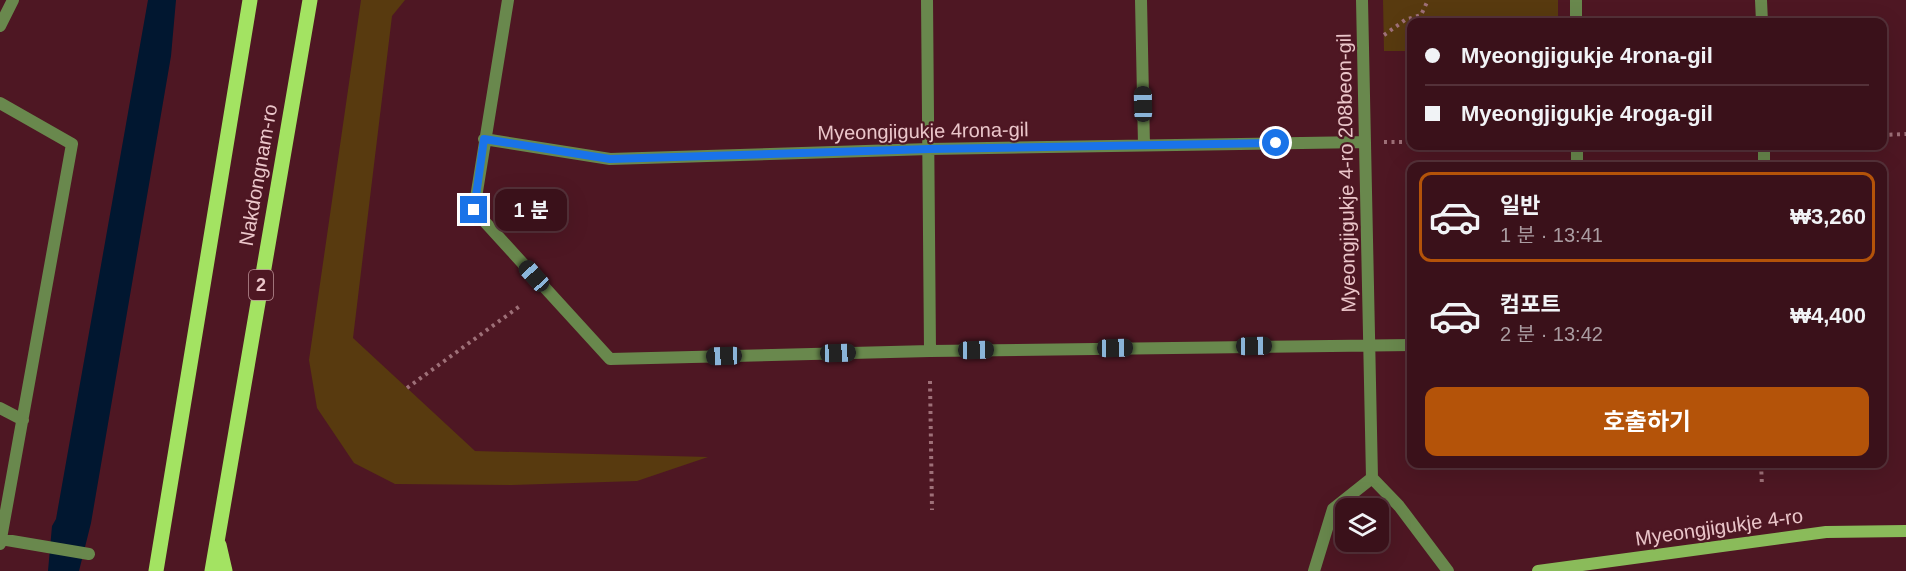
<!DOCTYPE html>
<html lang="ko">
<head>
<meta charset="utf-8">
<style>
  body { margin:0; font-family:Arial,"Noto Sans KR",sans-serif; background:#411a23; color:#f1f3f6; height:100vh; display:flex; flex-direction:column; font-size:22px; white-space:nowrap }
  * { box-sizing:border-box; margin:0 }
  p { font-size:20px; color:#ab9da2 }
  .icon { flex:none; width:33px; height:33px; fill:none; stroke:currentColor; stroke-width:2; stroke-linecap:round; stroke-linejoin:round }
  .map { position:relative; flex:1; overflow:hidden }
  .panel { position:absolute; left:1407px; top:162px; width:480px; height:306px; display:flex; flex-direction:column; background:#3a111a; border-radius:12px; box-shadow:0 6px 24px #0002,0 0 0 2px #543139 }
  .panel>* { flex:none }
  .top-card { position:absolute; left:1407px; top:18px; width:480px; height:132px; border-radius:12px; box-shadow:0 6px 24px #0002,0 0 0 2px #543139; display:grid; align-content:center; height:132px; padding:0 18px; background:#3a111a }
  .buttons { position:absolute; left:1335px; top:498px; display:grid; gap:12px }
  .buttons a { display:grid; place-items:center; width:54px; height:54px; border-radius:12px; background:#3a111a; box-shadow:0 6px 24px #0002,0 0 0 2px #543139; font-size:30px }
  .end { position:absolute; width:27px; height:27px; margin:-14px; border:8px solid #1a73e8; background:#fff; box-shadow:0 0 0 3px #fff }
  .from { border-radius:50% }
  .bubble { position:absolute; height:42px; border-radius:12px; background:#3a111a; box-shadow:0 6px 24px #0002,0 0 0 2px #543139; font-size:20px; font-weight:700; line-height:42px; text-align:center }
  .car { position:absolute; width:18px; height:36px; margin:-18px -9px; border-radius:8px; box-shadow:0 0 4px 2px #0007; background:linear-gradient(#222 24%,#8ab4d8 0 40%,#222 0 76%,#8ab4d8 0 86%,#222 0) }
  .top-card b { display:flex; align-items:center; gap:21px; height:57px; font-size:22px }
  .top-card b+b { border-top:2px solid #543139 }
  .top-card i { width:15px; height:15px; background:#f1f3f6 }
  ul { padding:10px 0 0; list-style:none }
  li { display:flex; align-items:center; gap:18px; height:90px; margin:0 12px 9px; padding:0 6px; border:3px solid transparent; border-radius:12px }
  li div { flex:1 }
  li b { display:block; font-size:22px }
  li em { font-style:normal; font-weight:700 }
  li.on { border-color:#b45309 }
  li>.icon { width:54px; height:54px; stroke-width:1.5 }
  .button { display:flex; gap:12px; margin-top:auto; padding:12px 18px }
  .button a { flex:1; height:69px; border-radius:12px; background:#b45309; color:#fff; font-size:24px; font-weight:700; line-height:69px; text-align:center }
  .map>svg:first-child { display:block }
</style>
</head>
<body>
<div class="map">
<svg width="1906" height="571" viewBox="0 0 1906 571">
  <rect width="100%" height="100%" fill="#4e1723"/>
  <!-- green -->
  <path fill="#583a0f" d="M361 0H405L392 16 353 338 475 451 708 457 637 481 512 485 395 484 354 463 317 408 309 360Z
    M1383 0H1558V22H1412L1411 51H1384Z"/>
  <!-- water -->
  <path fill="#011730" d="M148 0H176L171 56 91 523 79 571H48L52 526 56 519Z"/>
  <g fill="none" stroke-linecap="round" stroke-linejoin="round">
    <!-- path -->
    <path stroke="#9e7078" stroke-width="4" stroke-dasharray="3 4.5" stroke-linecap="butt" d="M1384 35 1405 20 1421 15 1428 0
      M1882 135 1906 134
      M1384 142H1412
      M930 381 932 510
      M407 388 520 306
      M1761 464 1762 486"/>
    <!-- minor -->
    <path stroke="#69884d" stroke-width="12" d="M508 0 474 210 610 359 930 351 1412 345
      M927 0 930 351
      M1141 0 1144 145
      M1362 0 1372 478
      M1576 0V22
      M1761 0 1762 22
      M0 26 13 0
      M0 103 72 144 0 544
      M484 139 610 159 929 149 1365 142
      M1577 146V166
      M1764 146V166
      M0 408 23 420
      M0 539 89 554
      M1314 571 1333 509 1372 478 1399 506 1448 571"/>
    <!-- secondary -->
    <path stroke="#8abb5a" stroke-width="12" d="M1538 571 1826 532 1906 531"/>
    <!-- primary -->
    <path stroke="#a3e362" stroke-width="15" d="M219 545 225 571
      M156 571 250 0
      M212 571 310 0"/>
  </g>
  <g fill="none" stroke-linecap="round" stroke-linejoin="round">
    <!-- route -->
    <path stroke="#1a73e8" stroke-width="8" d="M474 210 484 139 610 159 929 149 1276 143"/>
  </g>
  <g text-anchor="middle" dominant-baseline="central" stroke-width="4.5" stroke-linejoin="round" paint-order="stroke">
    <!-- shield labels -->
    <rect fill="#4e1723" stroke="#bc9298" stroke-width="1.5" x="249" y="270" width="24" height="30" rx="4.5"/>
    <g font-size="18" font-weight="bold" fill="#ebc6ca">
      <text x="261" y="285">2</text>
    </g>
    <!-- street labels -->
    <g font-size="20" fill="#ebc6ca" stroke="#4e1723">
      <text transform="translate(923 131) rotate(-1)">Myeongjigukje 4rona-gil</text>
      <text transform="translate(1346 173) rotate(-91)">Myeongjigukje 4-ro 208beon-gil</text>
      <text transform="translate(258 175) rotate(-80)">Nakdongnam-ro</text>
      <text transform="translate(1719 527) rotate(-8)">Myeongjigukje 4-ro</text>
    </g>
  </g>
</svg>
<div class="buttons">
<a><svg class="icon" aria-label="layers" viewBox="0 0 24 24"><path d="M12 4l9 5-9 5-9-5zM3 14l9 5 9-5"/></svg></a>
</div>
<i class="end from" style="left:1276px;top:143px"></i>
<i class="end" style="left:474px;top:210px"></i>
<div class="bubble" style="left:495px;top:189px;width:72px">1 분</div>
<i class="car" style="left:1143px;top:104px;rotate:359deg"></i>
<i class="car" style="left:534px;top:276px;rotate:318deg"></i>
<i class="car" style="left:1254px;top:346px;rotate:89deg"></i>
<i class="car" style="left:1115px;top:348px;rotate:89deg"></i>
<i class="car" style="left:976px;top:350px;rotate:89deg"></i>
<i class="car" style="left:838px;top:353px;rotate:88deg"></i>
<i class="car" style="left:724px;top:356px;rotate:268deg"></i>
<div class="top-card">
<b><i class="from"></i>Myeongjigukje 4rona-gil</b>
<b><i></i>Myeongjigukje 4roga-gil</b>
</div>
<section class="panel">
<ul>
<li class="on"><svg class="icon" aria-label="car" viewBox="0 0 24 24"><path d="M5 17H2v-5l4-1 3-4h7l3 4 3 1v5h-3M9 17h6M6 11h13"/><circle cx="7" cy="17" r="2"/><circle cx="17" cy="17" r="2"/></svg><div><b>일반</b><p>1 분 · 13:41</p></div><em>₩3,260</em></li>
<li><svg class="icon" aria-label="car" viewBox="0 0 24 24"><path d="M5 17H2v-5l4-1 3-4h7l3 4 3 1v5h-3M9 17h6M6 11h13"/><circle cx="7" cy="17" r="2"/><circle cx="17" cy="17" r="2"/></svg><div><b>컴포트</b><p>2 분 · 13:42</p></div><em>₩4,400</em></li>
</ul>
<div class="button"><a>호출하기</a></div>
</section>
</div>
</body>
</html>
